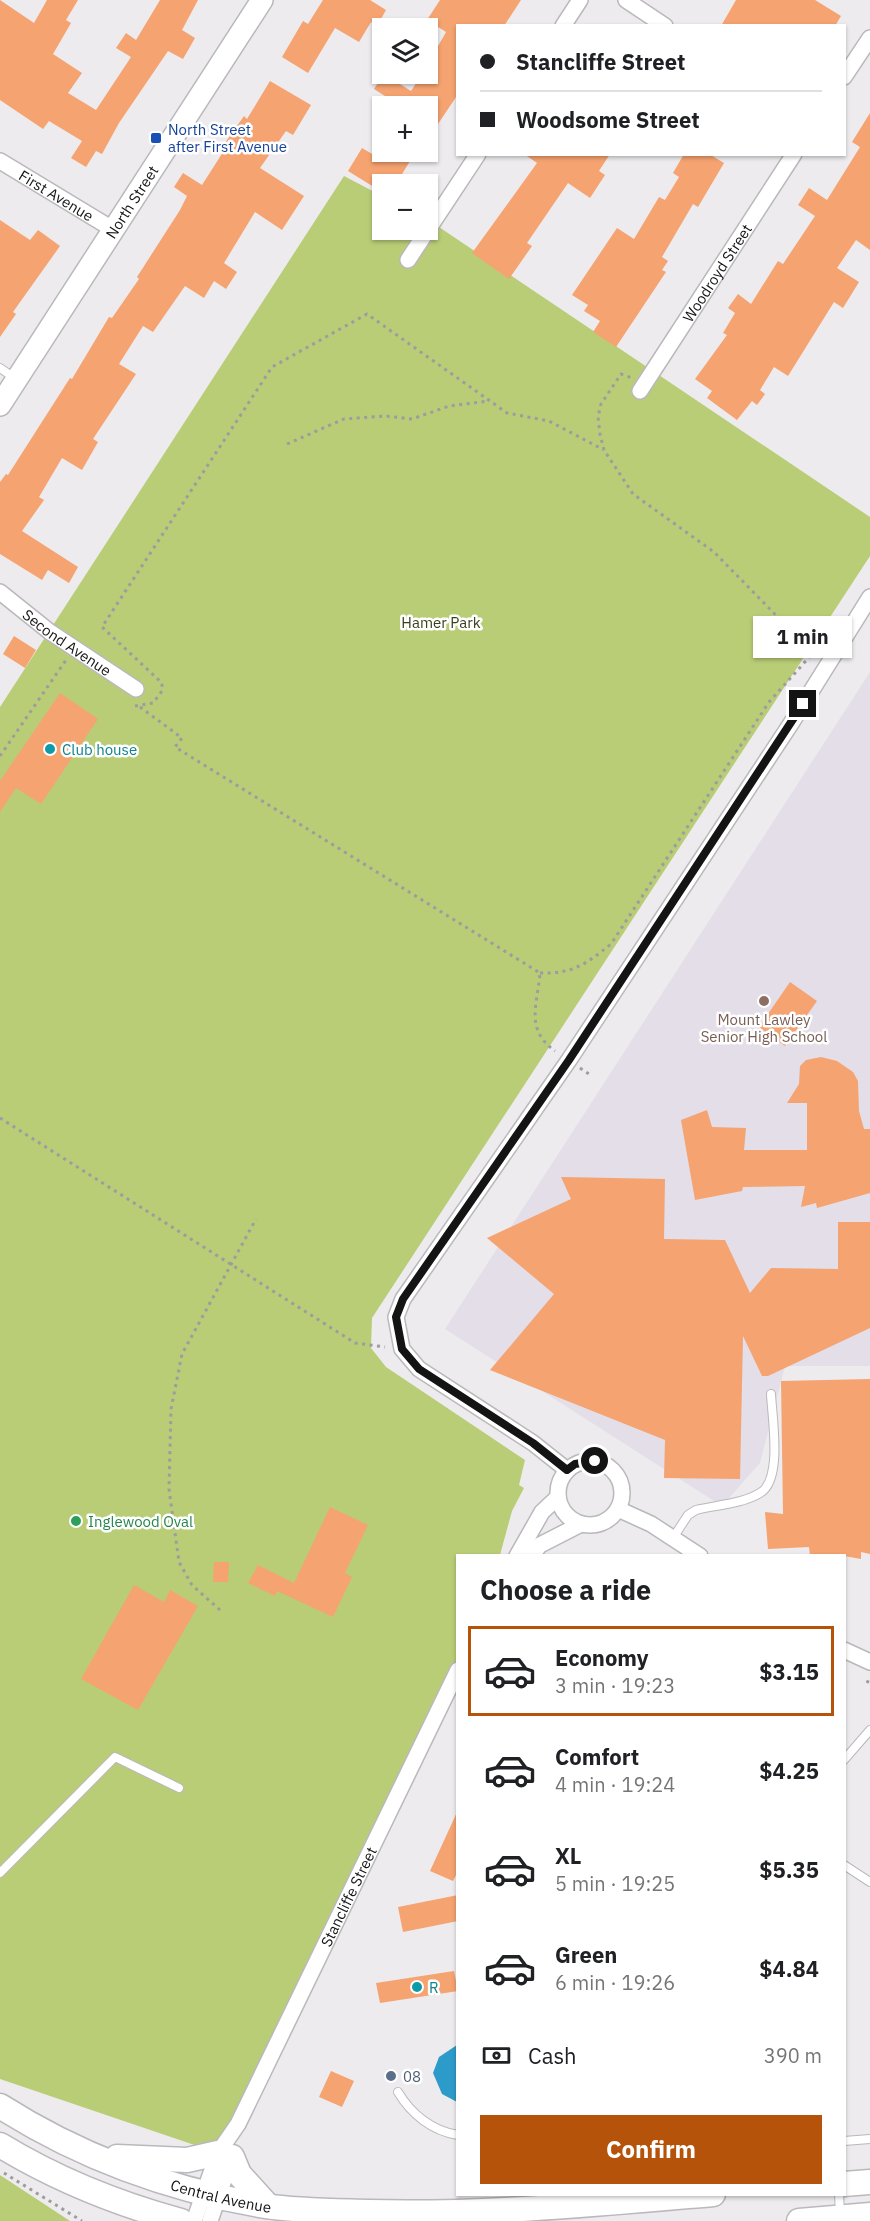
<!DOCTYPE html>
<html lang="en">
<head>
<meta charset="utf-8">
<style>
  body { margin:0; font-family:"IBM Plex Sans",sans-serif; background:#f6f6f6; color:#202124; height:100vh; display:flex; flex-direction:column; font-size:22px; white-space:nowrap }
  * { box-sizing:border-box; margin:0 }
  p { font-size:20px; color:#757577 }
  .icon { flex:none; width:33px; height:33px; fill:none; stroke:currentColor; stroke-width:2; stroke-linecap:round; stroke-linejoin:round }
  .map { position:relative; flex:1; overflow:hidden }
  .side { position:absolute; left:456px; top:1554px; width:390px; height:642px; display:flex; flex-direction:column; background:#fff; border-radius:0px; box-shadow:0 2px 4px #0004 }
  .side>* { flex:none }
  .banner { position:absolute; left:456px; top:24px; width:390px; height:132px; border-radius:0px; box-shadow:0 2px 4px #0004; display:grid; align-content:center; height:132px; padding:0 24px; background:#fff }
  .controls { position:absolute; left:372px; top:18px; display:grid; gap:12px }
  .controls a { display:grid; place-items:center; width:66px; height:66px; border-radius:0px; background:#fff; box-shadow:0 2px 4px #0004; font-size:30px }
  .end { position:absolute; width:27px; height:27px; margin:-14px; border:8px solid #141415; background:#fff; box-shadow:0 0 0 3px #fff }
  .from { border-radius:50% }
  .bubble { position:absolute; height:42px; border-radius:0px; background:#fff; box-shadow:0 2px 4px #0004; font-size:20px; font-weight:700; line-height:42px; text-align:center }
  .banner b { display:flex; align-items:center; gap:21px; height:57px; font-size:22px }
  .banner b+b { border-top:2px solid #e0e0e0 }
  .banner i { width:15px; height:15px; background:#202124 }
  ul { padding:0; list-style:none }
  li { display:flex; align-items:center; gap:18px; height:90px; margin:0 12px 9px; padding:0 12px; border:3px solid transparent; border-radius:0px }
  li div { flex:1 }
  li b { display:block; font-size:22px }
  li em { font-style:normal; font-weight:700 }
  li.current { border-color:#b45309 }
  li>.icon { width:54px; height:54px; stroke-width:1.5 }
  h2 { padding:0 24px; font-size:27px; line-height:72px }
  .pay { display:flex; align-items:center; gap:15px; height:66px; padding:0 24px; font-size:22px }
  .pay p { margin-inline-start:auto }
  .primary-button { display:flex; gap:12px; margin-top:auto; padding:12px 24px }
  .primary-button a { flex:1; height:69px; border-radius:0px; background:#b45309; color:#fff; font-size:24px; font-weight:700; line-height:69px; text-align:center }
  .map>svg:first-child { display:block }
</style>
</head>
<body>
<div class="map">
<svg width="870" height="2221" viewBox="0 0 870 2221">
  <rect width="100%" height="100%" fill="#edebee"/>
  <!-- built -->
  <path fill="#e3dee8" d="M870 672V1366H785L760 1463 722 1506 445 1329Z"/>
  <!-- green -->
  <path fill="#b9cd77" d="M344 176 382 196V230H428L433 223 870 517V556L372 1318 371 1348 386 1367 525 1460 519 1485 524 1488 512 1511 500 1555 458 1556 457 1669 218 2153 0 2079V707Z
    M0 2175 70 2221H0Z"/>
  <!-- water -->
  <path fill="#2d9bca" d="M457 2045V2102L442 2094 433 2073 439 2057Z"/>
  <!-- building -->
  <path fill="#f5a370" d="M0 0 34 23 47 0H78L66 20 71 23 53 54 82 73 68 93 96 110 131 57 116 48 126 33 136 40 160 0H198L182 30 195 38 183 59 168 51 119 123 102 154 96 151 86 167 71 158 82 141 49 121 43 129 0 100Z
    M323 0H370L386 10 377 26 371 22 359 42 335 28 308 73 282 57 303 21 308 24Z
    M440 0H521L504 26H458V94L428 139V106H378L385 96 374 89 384 74 411 91 422 74H428V64L446 32 427 20Z
    M736 0H815L841 16 835 26H721Z
    M270 81 311 105 293 135 286 131 260 168 304 196 282 230 255 212 224 263 237 272 226 289 214 281 204 298 185 286 153 332 143 326 119 364 136 374 93 439 98 442 82 470 62 458 39 497 44 500 22 531 78 567 69 583 48 570 42 580 0 554V482L6 474 8 475 70 378 72 379 109 317 112 318 139 279 137 277 180 210 187 196 174 187 183 173 202 185 225 149 222 147 244 116 247 119Z
    M870 113V250L856 240 837 268 859 282 843 308 834 302 788 376 774 367 760 390 765 394 757 405 752 401 737 420 707 398 712 391 695 379 727 335 723 333 735 313 728 308 738 294 751 304 778 261 783 264 815 216 798 205 809 188 827 200 860 147 852 142Z
    M362 148 374 155 376 152H394L410 161 396 184H382V192L348 171Z
    M524 154H610L599 171 605 175 590 198 568 183 527 243 532 246 509 279 472 253 537 163Z
    M684 154H709L724 163 698 207 693 204 662 257 668 261 662 270 666 272 616 347 593 332 600 321 584 311 588 305 572 295 617 228 634 239 659 197 665 200 679 177 673 173Z
    M0 220 30 240 38 230 60 246 13 312 16 314 0 337Z
    M14 636 36 650 25 668 3 654Z
    M60 693 98 719 41 804 16 788 0 812V781Z
    M790 982 817 1001 785 1046 759 1027Z
    M821 1057 837 1061 853 1072 858 1081 859 1111 864 1129H870V1193L817 1208 816 1203 801 1207 805 1186 743 1187 742 1191 695 1200 681 1120 707 1110 712 1127 746 1128 744 1150H807V1103H787L799 1084 800 1066 806 1060Z
    M561 1177 665 1179 664 1239 725 1240 750 1293 771 1268 838 1269V1222H870V1328L768 1376H762L743 1336 740 1479 664 1478 665 1440 490 1370 554 1294 487 1238 571 1199Z
    M870 1379V1554L861 1552V1559L844 1556H810L809 1547 768 1549 765 1512 783 1514 781 1381Z
    M330 1507 368 1525 345 1573 352 1577 333 1617 277 1591 275 1596 248 1583 258 1565 294 1583Z
    M214 1562H229L228 1582H213Z
    M134 1585 164 1602 170 1590 198 1606 138 1710 81 1679Z
    M458 1810V1871L453 1881 430 1871Z
    M458 1895V1921L403 1932 398 1907Z
    M454 1971 458 1991 380 2003 376 1983Z
    M331 2071 354 2081 342 2107 319 2097Z"/>
  <g fill="none" stroke-linecap="round" stroke-linejoin="round">
    <!-- lane casing -->
    <g stroke="#bab8bc" stroke-width="10">
      <path id="lane" d="M0 368 16 379
        M673 1538 688 1515 696 1510C716 1505 742 1504 760 1493 783 1480 772 1417 771 1394
        M844 1760 870 1730
        M844 1865 870 1882
        M0 1873 115 1757 179 1788
        M398 2092C411 2114 432 2131 458 2135
        M844 2141 870 2139
        M839 2194 840 2214"/>
    </g>
    <!-- street casing -->
    <g stroke="#bab8bc" stroke-width="18">
      <g id="street">
        <path d="M626 0 665 26"/>
        <path d="M563 26 580 0"/>
        <path d="M844 77 870 38"/>
        <path id="s1" d="M0 161 114 230"/>
        <path d="M408 260 478 154"/>
        <path id="s2" d="M640 391 794 154"/>
        <path id="s3" d="M0 592 50 632 136 689"/>
        <circle cx="590" cy="1493" r="32"/>
        <path d="M567 1470 533 1443 419 1369 402 1349 396 1317 403 1299 569 1060 792 722 870 597"/>
        <path d="M618 1509 651 1524 700 1556"/>
        <path d="M517 1556 542 1512 558 1497"/>
        <path d="M531 1556 540 1545 581 1524"/>
        <path d="M844 1650 870 1662"/>
        <path id="s4" d="M194 2221 218 2153 238 2124 458 1670"/>
        <path d="M210 2221 232 2156"/>
      </g>
    </g>
    <!-- secondary casing -->
    <g stroke="#bab8bc" stroke-width="24">
      <g id="secondary">
        <path id="s5" d="M0 405 262 0"/>
      </g>
    </g>
    <!-- primary casing -->
    <g stroke="#bab8bc" stroke-width="27">
      <g id="primary">
        <path id="s6" d="M0 2106C80 2157 172 2190 265 2206 299 2211 335 2211 369 2212 484 2215 598 2204 713 2194"/>
        <path d="M0 2145C56 2179 118 2204 181 2221"/>
        <path d="M117 2157 187 2160 218 2153"/>
        <path d="M232 2157 239 2174 268 2206"/>
        <path d="M844 2184 870 2182"/>
        <path d="M799 2221 870 2215"/>
      </g>
    </g>
    <!-- path -->
    <path stroke="#9d9c9e" stroke-width="3" stroke-dasharray="3 4.5" stroke-linecap="butt" d="M287 444 344 419 386 416 412 419 449 406 489 401
      M135 706 153 703 162 691V683L102 627 272 367 367 314 507 413 549 421 604 450
      M140 707 182 738 175 747 540 973C537 1007 525 1029 555 1051
      M0 756 66 660
      M540 973C573 974 586 964 611 944L769 702 813 653 714 552 633 494 604 450 600 434 598 417 601 404 621 374 632 378
      M580 1068 589 1074
      M0 1118 355 1343 385 1347
      M220 1610 192 1585 179 1562 169 1489 171 1409 182 1354 256 1219
      M867 1683 870 1677
      M4 2173 82 2221"/>
    <!-- lane -->
    <use href="#lane" stroke="#fff" stroke-width="8"/>
    <!-- street -->
    <use href="#street" stroke="#fff" stroke-width="15"/>
    <!-- secondary -->
    <use href="#secondary" stroke="#fff" stroke-width="21"/>
    <!-- primary -->
    <use href="#primary" stroke="#fff" stroke-width="24"/>
  </g>
  <g fill="none" stroke-linecap="round" stroke-linejoin="round">
    <!-- route -->
    <path stroke="#141415" stroke-width="8" d="M595 1461 575 1464 567 1470 533 1443 419 1369 402 1349 396 1317 403 1299 569 1060 803 704"/>
  </g>
  <!-- markers -->
  <rect fill="#1a4fb4" stroke="#fff" stroke-width="2" x="150" y="132" width="12" height="12" rx="3"/>
  <g fill="#0f9aa8" stroke="#fff" stroke-width="2">
    <circle cx="50" cy="749" r="6"/>
    <circle cx="417" cy="1987" r="6"/>
  </g>
  <circle fill="#8d6e63" stroke="#fff" stroke-width="2" cx="764" cy="1001" r="6"/>
  <circle fill="#2e9e5b" stroke="#fff" stroke-width="2" cx="76" cy="1521" r="6"/>
  <circle fill="#5c6f8a" stroke="#fff" stroke-width="2" cx="391" cy="2076" r="6"/>
  <g text-anchor="middle" dominant-baseline="central" stroke-width="5" stroke-linejoin="round" paint-order="stroke">
    <!-- transit labels -->
    <g font-size="15" fill="#164399" stroke="#fff" text-anchor="start">
      <text x="168" y="129">North Street<tspan x="168" dy="17">after First Avenue</tspan></text>
    </g>
    <!-- street labels -->
    <g font-size="15" fill="#141415" stroke="#fff">
      <text stroke="none"><textPath href="#s1" startOffset="66">First Avenue</textPath></text>
      <text stroke="none"><textPath href="#s5" startOffset="242">North Street</textPath></text>
      <text stroke="none"><textPath href="#s2" startOffset="141">Woodroyd Street</textPath></text>
      <text stroke="none"><textPath href="#s3" startOffset="84">Second Avenue</textPath></text>
      <text stroke="none"><textPath href="#s4" startOffset="360">Stancliffe Street</textPath></text>
      <text stroke="none"><textPath href="#s6" startOffset="240">Central Avenue</textPath></text>
    </g>
    <!-- park labels -->
    <g font-size="15" fill="#38401a" stroke="#fff">
      <text x="441" y="622">Hamer Park</text>
    </g>
    <!-- culture labels -->
    <g font-size="15" fill="#0d838f" stroke="#fff" text-anchor="start">
      <text x="62" y="749">Club house</text>
      <text x="429" y="1987">R</text>
    </g>
    <!-- education labels -->
    <g font-size="15" fill="#785e54" stroke="#fff">
      <text x="764" y="1019">Mount Lawley<tspan x="764" dy="17">Senior High School</tspan></text>
    </g>
    <!-- leisure labels -->
    <g font-size="15" fill="#27864d" stroke="#fff" text-anchor="start">
      <text x="88" y="1521">Inglewood Oval</text>
    </g>
    <!-- service labels -->
    <g font-size="15" fill="#4e5e75" stroke="#fff" text-anchor="start">
      <text x="403" y="2076">08</text>
    </g>
  </g>
</svg>
<div class="controls">
<a><svg class="icon" aria-label="layers" viewBox="0 0 24 24"><path d="M12 4l9 5-9 5-9-5zM3 14l9 5 9-5"/></svg></a>
<a>+</a>
<a>−</a>
</div>
<i class="end from" style="left:595px;top:1461px"></i>
<i class="end" style="left:803px;top:704px"></i>
<div class="bubble" style="left:753px;top:616px;width:99px">1 min</div>
<div class="banner">
<b><i class="from"></i>Stancliffe Street</b>
<b><i></i>Woodsome Street</b>
</div>
<section class="side">
<h2>Choose a ride</h2>
<ul>
<li class="current"><svg class="icon" aria-label="car" viewBox="0 0 24 24"><path d="M5 17H2v-5l4-1 3-4h7l3 4 3 1v5h-3M9 17h6M6 11h13"/><circle cx="7" cy="17" r="2"/><circle cx="17" cy="17" r="2"/></svg><div><b>Economy</b><p>3 min · 19:23</p></div><em>$3.15</em></li>
<li><svg class="icon" aria-label="car" viewBox="0 0 24 24"><path d="M5 17H2v-5l4-1 3-4h7l3 4 3 1v5h-3M9 17h6M6 11h13"/><circle cx="7" cy="17" r="2"/><circle cx="17" cy="17" r="2"/></svg><div><b>Comfort</b><p>4 min · 19:24</p></div><em>$4.25</em></li>
<li><svg class="icon" aria-label="car" viewBox="0 0 24 24"><path d="M5 17H2v-5l4-1 3-4h7l3 4 3 1v5h-3M9 17h6M6 11h13"/><circle cx="7" cy="17" r="2"/><circle cx="17" cy="17" r="2"/></svg><div><b>XL</b><p>5 min · 19:25</p></div><em>$5.35</em></li>
<li><svg class="icon" aria-label="car" viewBox="0 0 24 24"><path d="M5 17H2v-5l4-1 3-4h7l3 4 3 1v5h-3M9 17h6M6 11h13"/><circle cx="7" cy="17" r="2"/><circle cx="17" cy="17" r="2"/></svg><div><b>Green</b><p>6 min · 19:26</p></div><em>$4.84</em></li>
</ul>
<div class="pay"><svg class="icon" aria-label="cash" viewBox="0 0 24 24"><path d="M3 7h18v10H3z"/><circle cx="12" cy="12" r="2"/></svg>Cash<p>390 m</p></div>
<div class="primary-button"><a>Confirm</a></div>
</section>
</div>
</body>
</html>
